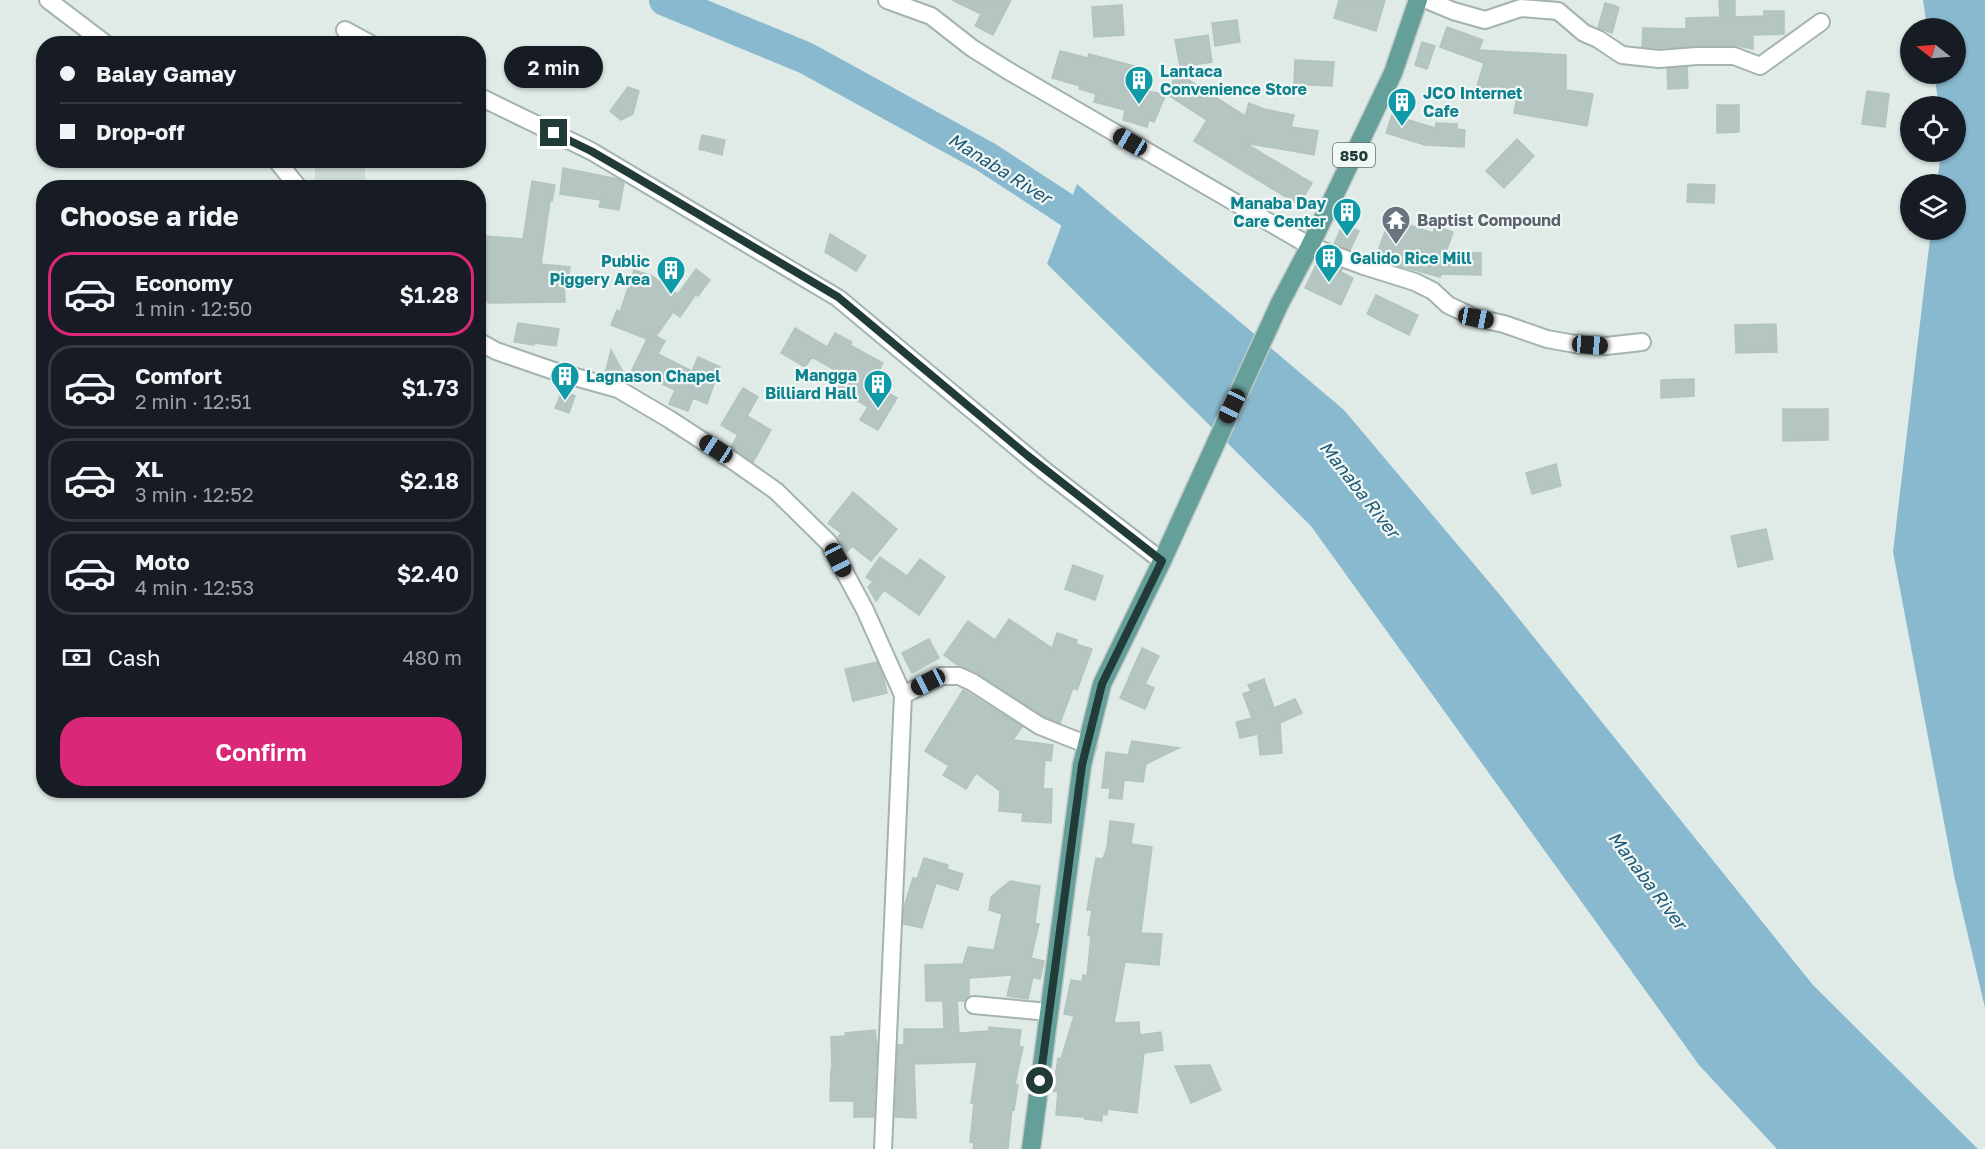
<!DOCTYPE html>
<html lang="en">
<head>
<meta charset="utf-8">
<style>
  body { margin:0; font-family:"Golos Text",sans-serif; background:#20242c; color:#f1f3f6; height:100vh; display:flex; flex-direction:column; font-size:22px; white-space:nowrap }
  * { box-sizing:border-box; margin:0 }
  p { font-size:20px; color:#9ea1a6 }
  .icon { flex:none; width:33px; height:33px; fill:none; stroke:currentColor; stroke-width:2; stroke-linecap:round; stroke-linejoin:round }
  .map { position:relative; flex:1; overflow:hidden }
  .side { position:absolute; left:36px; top:180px; width:450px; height:618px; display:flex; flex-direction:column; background:#171b24; border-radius:24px; box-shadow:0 2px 4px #0004 }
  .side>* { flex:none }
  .hud { position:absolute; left:36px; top:36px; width:450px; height:132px; border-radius:24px; box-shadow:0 2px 4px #0004; display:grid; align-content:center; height:132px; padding:0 24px; background:#171b24 }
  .needle { width:39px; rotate:287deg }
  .tools { position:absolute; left:1900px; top:18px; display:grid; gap:12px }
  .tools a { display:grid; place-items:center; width:66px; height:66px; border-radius:50%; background:#171b24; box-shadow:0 2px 4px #0004; font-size:30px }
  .end { position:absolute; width:27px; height:27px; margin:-14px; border:8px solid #213b38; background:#fff; box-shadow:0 0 0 3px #fff }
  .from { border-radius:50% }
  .bubble { position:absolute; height:42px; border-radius:21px; background:#171b24; box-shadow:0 2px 4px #0004; font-size:20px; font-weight:600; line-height:42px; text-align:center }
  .car { position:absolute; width:18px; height:36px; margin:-18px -9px; border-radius:8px; box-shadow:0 0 4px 2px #0007; background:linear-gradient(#222 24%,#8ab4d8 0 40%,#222 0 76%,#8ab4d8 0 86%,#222 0) }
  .hud b { display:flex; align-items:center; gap:21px; height:57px; font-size:22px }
  .hud b+b { border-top:2px solid #363941 }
  .hud i { width:15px; height:15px; background:#f1f3f6 }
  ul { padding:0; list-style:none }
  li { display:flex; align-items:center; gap:18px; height:84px; margin:0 12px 9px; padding:0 12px; border:3px solid #363941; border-radius:24px }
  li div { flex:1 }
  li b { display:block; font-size:22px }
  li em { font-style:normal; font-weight:600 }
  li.current { border-color:#db2777 }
  li>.icon { width:54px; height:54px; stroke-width:1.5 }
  h2 { padding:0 24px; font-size:27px; line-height:72px }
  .pay { display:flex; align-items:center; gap:15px; height:66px; padding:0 24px; font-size:22px }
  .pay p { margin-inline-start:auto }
  .cta { display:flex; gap:12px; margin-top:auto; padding:12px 24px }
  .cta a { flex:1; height:69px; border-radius:24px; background:#db2777; color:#fff; font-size:24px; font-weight:600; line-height:69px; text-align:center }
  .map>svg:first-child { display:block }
</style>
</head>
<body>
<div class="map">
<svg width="1985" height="1149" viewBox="0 0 1985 1149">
  <rect width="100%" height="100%" fill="#e0ebe8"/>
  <!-- built -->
  <path fill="#cedad7" d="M315 161H365V187H315Z"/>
  <!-- water -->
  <path fill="#88b9cf" d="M1923 0H1985V1008L1955 880 1893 552 1931 230H1956V184H1937L1941 152H1956V106H1939L1934 74H1956V28H1927Z
    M1077 184 1344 410 1500 595 1813 985 1978 1149H1777L1699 1065 1311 526 1047 264Z"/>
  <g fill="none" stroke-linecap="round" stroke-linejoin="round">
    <!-- river -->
    <path stroke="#88b9cf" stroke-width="32" d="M665 0 806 58 986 157 1102 233"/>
  </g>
  <!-- building -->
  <path fill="#b5c5c1" stroke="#b3c4c0" stroke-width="1.5" d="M952 0H1011L993 35 975 26 981 14Z
    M1339 0H1385L1376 31 1334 18Z
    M1719 0H1735V17L1764 16V11H1784V34L1753 35V49L1734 45 1659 48 1642 47 1643 28 1686 29V18L1720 17Z
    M1605 3 1619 7 1612 33 1598 28Z
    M1122 5 1124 35 1094 37 1092 7Z
    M1237 20 1240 42 1215 46 1212 23Z
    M1447 27 1483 40 1479 50 1566 55V90L1593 94 1587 126 1514 113 1517 97 1477 86 1484 63 1440 47Z
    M1208 35 1212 62 1180 67 1175 40Z
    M1422 42 1435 46 1427 69 1415 65Z
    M1060 51 1088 58 1089 54 1138 67 1132 89 1166 94 1154 122 1149 120 1147 127 1123 120 1125 110 1094 102 1096 94 1079 89 1080 86 1052 78Z
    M1295 60 1334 62 1332 86 1294 84Z
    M1687 67 1688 88 1668 89 1667 69Z
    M1176 72 1245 116 1249 103 1264 109 1294 115 1291 127 1318 131 1314 155 1245 143 1312 183 1299 205 1194 141 1207 120 1168 95Z
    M628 87 639 91 633 114 621 120 610 111Z
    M1867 91 1889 94 1885 127 1862 124Z
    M1717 105H1739V132L1717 133Z
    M1392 115 1435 128 1436 123 1457 124V129L1465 130 1464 147 1425 145 1386 133Z
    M702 135 725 140 722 155 699 149Z
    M1517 139 1534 156 1504 188 1486 171Z
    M563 168 618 179 624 183 619 210 599 207 601 200 560 194Z
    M532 181 555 185 552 201H550L541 264 570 267 568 282H564L565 302 488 303V301L483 300 486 278 484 277 487 251 484 250 486 236 523 239Z
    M1688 184 1715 185 1714 203 1687 202Z
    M1390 218 1433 233 1435 226 1453 232 1446 252 1481 253V275L1441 274 1440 277 1375 259Z
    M1343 224 1359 231 1350 250 1334 244Z
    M830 234 866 256 856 271 825 252Z
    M1318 261 1342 269 1341 272 1353 278 1341 305 1305 288Z
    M696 269 710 280 698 296 696 294 680 317 673 312 656 336 665 341 658 354 692 371 698 357 720 367 707 404 693 398 688 411 669 404 675 390 632 370 647 339 611 325 617 310 620 312 634 270 652 276 678 294Z
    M1376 295 1418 315 1409 335 1367 314Z
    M518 323 559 329 556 346 535 343 534 345 514 342Z
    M1776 324 1777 352 1736 353 1735 325Z
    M795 328 827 347 835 333 852 342 850 345 883 363 872 383 897 398 878 430 860 420 868 407 837 389 844 375 812 357 805 367 781 353Z
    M611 350 623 372 620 379 605 374Z
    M1694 379V396L1661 398V380Z
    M743 388 758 397 747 416 771 430 753 462 731 447 738 435 721 425Z
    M562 391 575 396 569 413 555 408Z
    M1783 409H1828V440L1783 441Z
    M1556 464 1561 486 1532 494 1526 473Z
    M853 492 897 529 871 561 852 546 847 552 845 550 838 537 841 533 828 523Z
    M1766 529 1773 559 1738 567 1731 536Z
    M880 557 907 576 920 559 945 577 919 615 884 590 876 601 868 587 873 582 866 577Z
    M1073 565 1103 576 1095 600 1065 589Z
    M1009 619 1052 648 1057 633 1077 640 1076 644 1092 649 1077 690 1073 688 1060 723 1045 717 978 673 959 666 944 655 968 621 995 640Z
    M929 639 939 658 912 673 902 653Z
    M1142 648 1159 656 1145 684 1154 688 1145 709 1120 698Z
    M877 662 883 675 887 693 853 701 845 669Z
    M1264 679 1274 708 1295 699 1302 713 1280 723 1282 753 1260 755 1258 734 1240 738 1236 722 1252 718 1243 694 1251 691 1248 685Z
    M963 690 1022 727 1013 740 1053 745 1051 761 1045 760 1043 789H1052L1051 823 1022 821 1023 813 999 811 1000 791 976 773 966 789 943 775 949 766 925 751Z
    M1132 741 1179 748 1146 764 1143 782 1124 780 1122 799 1109 798 1110 788H1102L1106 752 1128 755Z
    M1110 821 1134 824 1131 844 1152 847 1141 933 1162 934 1159 965 1125 962 1114 1023 1139 1022 1140 1035 1161 1032 1163 1050 1144 1053 1137 1113 1107 1109V1115L1102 1114V1121L1085 1119 1084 1117 1056 1115 1058 1092 1053 1091 1058 1058 1061 1059 1074 1016 1064 1014 1071 980 1082 982 1083 975 1087 976 1091 936 1088 935 1092 910H1087L1096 858 1103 859 1107 847Z
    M924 858 948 865 947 869 963 874 958 890 936 883 922 928 903 924 904 907 913 878 917 879Z
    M1010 881 1040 886 1035 923 1039 924 1031 958 1044 961 1040 979 1033 977 1028 999 1007 996 1012 975 969 978V996L965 1001H957L959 1033 989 1031V1027L1021 1030 1019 1046 1023 1047 1015 1084 1018 1085 1014 1110 1012 1109 1008 1149H973L974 1143 970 1142 974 1103H971L977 1062 914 1064 916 1118 895 1117 898 1045H904V1029H944L943 1001H926L925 965 963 964 968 947 994 950 1002 914 989 910 991 897Z
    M875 1030 877 1045 874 1117H854V1101H830L831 1069H832L831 1037 846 1036 845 1033Z
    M1210 1065 1221 1090 1191 1103 1175 1066Z"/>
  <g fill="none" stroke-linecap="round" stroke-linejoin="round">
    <!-- minor casing -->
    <g stroke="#a3b3b0" stroke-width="20">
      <path id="minor" d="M48 0 106 44
        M887 0 931 16 972 48 1007 70 1310 246 1364 266 1415 282 1433 291 1448 305 1476 318 1504 324 1547 339 1575 344 1606 346 1642 342
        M1427 0 1453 11 1485 20 1521 8 1558 11 1584 33 1598 39 1622 55 1659 59 1697 56H1734L1760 66 1821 22
        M345 30 371 44
        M478 96 591 151 838 298 1044 470 1162 561
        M276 160 299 188
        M478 341 496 351 554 371 618 389 669 419 732 460 776 491 829 543 865 610 903 695 883 1149
        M903 695 942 676H959L972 682 1040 726 1088 745
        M974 1005 1049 1012"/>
    </g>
    <!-- primary casing -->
    <g stroke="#c1c8c7" stroke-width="21">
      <path id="primary" d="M1031 1149 1082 765 1102 684 1162 561 1279 305 1310 246 1393 73 1418 0"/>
    </g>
    <!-- minor -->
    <use href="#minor" stroke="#fff" stroke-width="16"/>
    <!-- primary -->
    <use href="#primary" stroke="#659f9a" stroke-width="18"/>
  </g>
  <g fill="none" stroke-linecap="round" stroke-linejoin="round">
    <!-- route -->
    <path stroke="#213b38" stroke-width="8" d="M554 133 591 151 629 173 838 297 1028 456 1162 561 1102 684 1082 765 1040 1081"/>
  </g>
  <!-- icons -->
  <defs>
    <g id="building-pin" transform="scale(1.5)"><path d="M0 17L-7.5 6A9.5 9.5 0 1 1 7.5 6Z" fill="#0f9aa8" stroke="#f0f7f5"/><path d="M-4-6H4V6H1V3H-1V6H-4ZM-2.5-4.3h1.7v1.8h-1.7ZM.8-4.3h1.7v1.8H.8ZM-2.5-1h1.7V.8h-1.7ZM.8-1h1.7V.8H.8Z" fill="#fff"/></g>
    <g id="temple-pin" transform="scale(1.5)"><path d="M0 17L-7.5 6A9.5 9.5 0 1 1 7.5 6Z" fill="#6b7280" stroke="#f0f7f5"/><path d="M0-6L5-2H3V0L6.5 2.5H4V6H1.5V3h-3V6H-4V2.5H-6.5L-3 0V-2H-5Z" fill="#fff"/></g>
  </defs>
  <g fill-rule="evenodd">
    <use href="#building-pin" x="1139" y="80"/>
    <use href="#building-pin" x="1402" y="102"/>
    <use href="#building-pin" x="1347" y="212"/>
    <use href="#temple-pin" x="1396" y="220"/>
    <use href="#building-pin" x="1329" y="258"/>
    <use href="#building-pin" x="671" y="270"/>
    <use href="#building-pin" x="565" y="376"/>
    <use href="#building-pin" x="878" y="384"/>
  </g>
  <g text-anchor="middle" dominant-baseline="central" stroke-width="4.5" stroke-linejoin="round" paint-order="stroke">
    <!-- shield labels -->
    <rect fill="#f0f7f5" stroke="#5f7371" stroke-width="1.5" x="1333" y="143" width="42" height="24" rx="4.5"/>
    <g font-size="15" font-weight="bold" fill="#213b38">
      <text x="1354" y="155">850</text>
    </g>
    <!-- culture labels -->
    <g font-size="16" font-weight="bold" fill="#0d838f" stroke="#f0f7f5" text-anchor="start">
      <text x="1160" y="71">Lantaca<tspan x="1160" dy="18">Convenience Store</tspan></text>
      <text x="1423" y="93">JCO Internet<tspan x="1423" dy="18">Cafe</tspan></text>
      <text x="1326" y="203" text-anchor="end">Manaba Day<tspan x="1326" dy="18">Care Center</tspan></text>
      <text x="1350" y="258">Galido Rice Mill</text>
      <text x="650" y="261" text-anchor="end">Public<tspan x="650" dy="18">Piggery Area</tspan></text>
      <text x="857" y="375" text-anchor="end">Mangga<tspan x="857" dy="18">Billiard Hall</tspan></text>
      <text x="586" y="376">Lagnason Chapel</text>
    </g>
    <!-- worship labels -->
    <g font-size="16" font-weight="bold" fill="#5b616d" stroke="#f0f7f5" text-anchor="start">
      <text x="1417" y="220">Baptist Compound</text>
    </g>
    <!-- water labels -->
    <g font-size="18" font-style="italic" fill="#1d5875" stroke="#f0f7f5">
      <text transform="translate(1000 168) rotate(32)">Manaba River</text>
      <text transform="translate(1360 489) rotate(52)">Manaba River</text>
      <text transform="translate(1648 880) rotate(53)">Manaba River</text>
    </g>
  </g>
</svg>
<div class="tools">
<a><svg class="needle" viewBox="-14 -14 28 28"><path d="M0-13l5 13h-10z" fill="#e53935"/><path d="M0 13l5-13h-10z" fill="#9ea1a6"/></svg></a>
<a><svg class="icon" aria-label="locate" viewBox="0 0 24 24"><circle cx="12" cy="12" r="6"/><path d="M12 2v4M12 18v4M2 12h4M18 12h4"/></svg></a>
<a><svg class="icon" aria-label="layers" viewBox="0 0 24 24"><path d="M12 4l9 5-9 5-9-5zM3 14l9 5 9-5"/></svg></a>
</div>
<i class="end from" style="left:1040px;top:1081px"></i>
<i class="end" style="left:554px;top:133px"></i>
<div class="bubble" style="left:504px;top:46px;width:99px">2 min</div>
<i class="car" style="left:1130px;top:142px;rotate:300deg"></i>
<i class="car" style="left:1476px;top:318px;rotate:101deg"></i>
<i class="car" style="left:1590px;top:345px;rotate:94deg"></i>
<i class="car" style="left:1232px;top:406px;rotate:205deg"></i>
<i class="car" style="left:716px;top:449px;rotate:303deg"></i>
<i class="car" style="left:838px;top:560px;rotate:152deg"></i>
<i class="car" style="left:928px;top:682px;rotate:243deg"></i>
<div class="hud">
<b><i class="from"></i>Balay Gamay</b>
<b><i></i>Drop-off</b>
</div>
<section class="side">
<h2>Choose a ride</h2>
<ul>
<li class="current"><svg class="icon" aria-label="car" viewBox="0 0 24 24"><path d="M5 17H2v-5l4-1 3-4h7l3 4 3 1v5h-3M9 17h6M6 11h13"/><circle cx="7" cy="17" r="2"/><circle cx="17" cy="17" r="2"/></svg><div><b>Economy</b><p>1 min · 12:50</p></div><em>$1.28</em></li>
<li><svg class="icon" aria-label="car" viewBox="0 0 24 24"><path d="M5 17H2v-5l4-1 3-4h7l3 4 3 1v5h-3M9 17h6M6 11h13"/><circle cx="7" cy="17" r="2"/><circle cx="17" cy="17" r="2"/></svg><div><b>Comfort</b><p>2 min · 12:51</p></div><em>$1.73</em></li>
<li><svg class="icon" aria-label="car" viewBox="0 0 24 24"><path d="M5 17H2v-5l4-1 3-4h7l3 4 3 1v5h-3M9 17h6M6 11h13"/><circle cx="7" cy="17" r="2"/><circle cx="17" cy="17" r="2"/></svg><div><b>XL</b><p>3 min · 12:52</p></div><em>$2.18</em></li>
<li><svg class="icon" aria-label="car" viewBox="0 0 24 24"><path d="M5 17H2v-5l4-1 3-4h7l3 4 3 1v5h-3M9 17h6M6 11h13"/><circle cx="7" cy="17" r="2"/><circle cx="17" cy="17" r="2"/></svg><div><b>Moto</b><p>4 min · 12:53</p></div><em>$2.40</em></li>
</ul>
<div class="pay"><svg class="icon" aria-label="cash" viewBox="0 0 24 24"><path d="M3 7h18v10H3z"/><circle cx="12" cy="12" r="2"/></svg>Cash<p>480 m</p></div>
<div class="cta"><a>Confirm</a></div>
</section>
</div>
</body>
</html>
